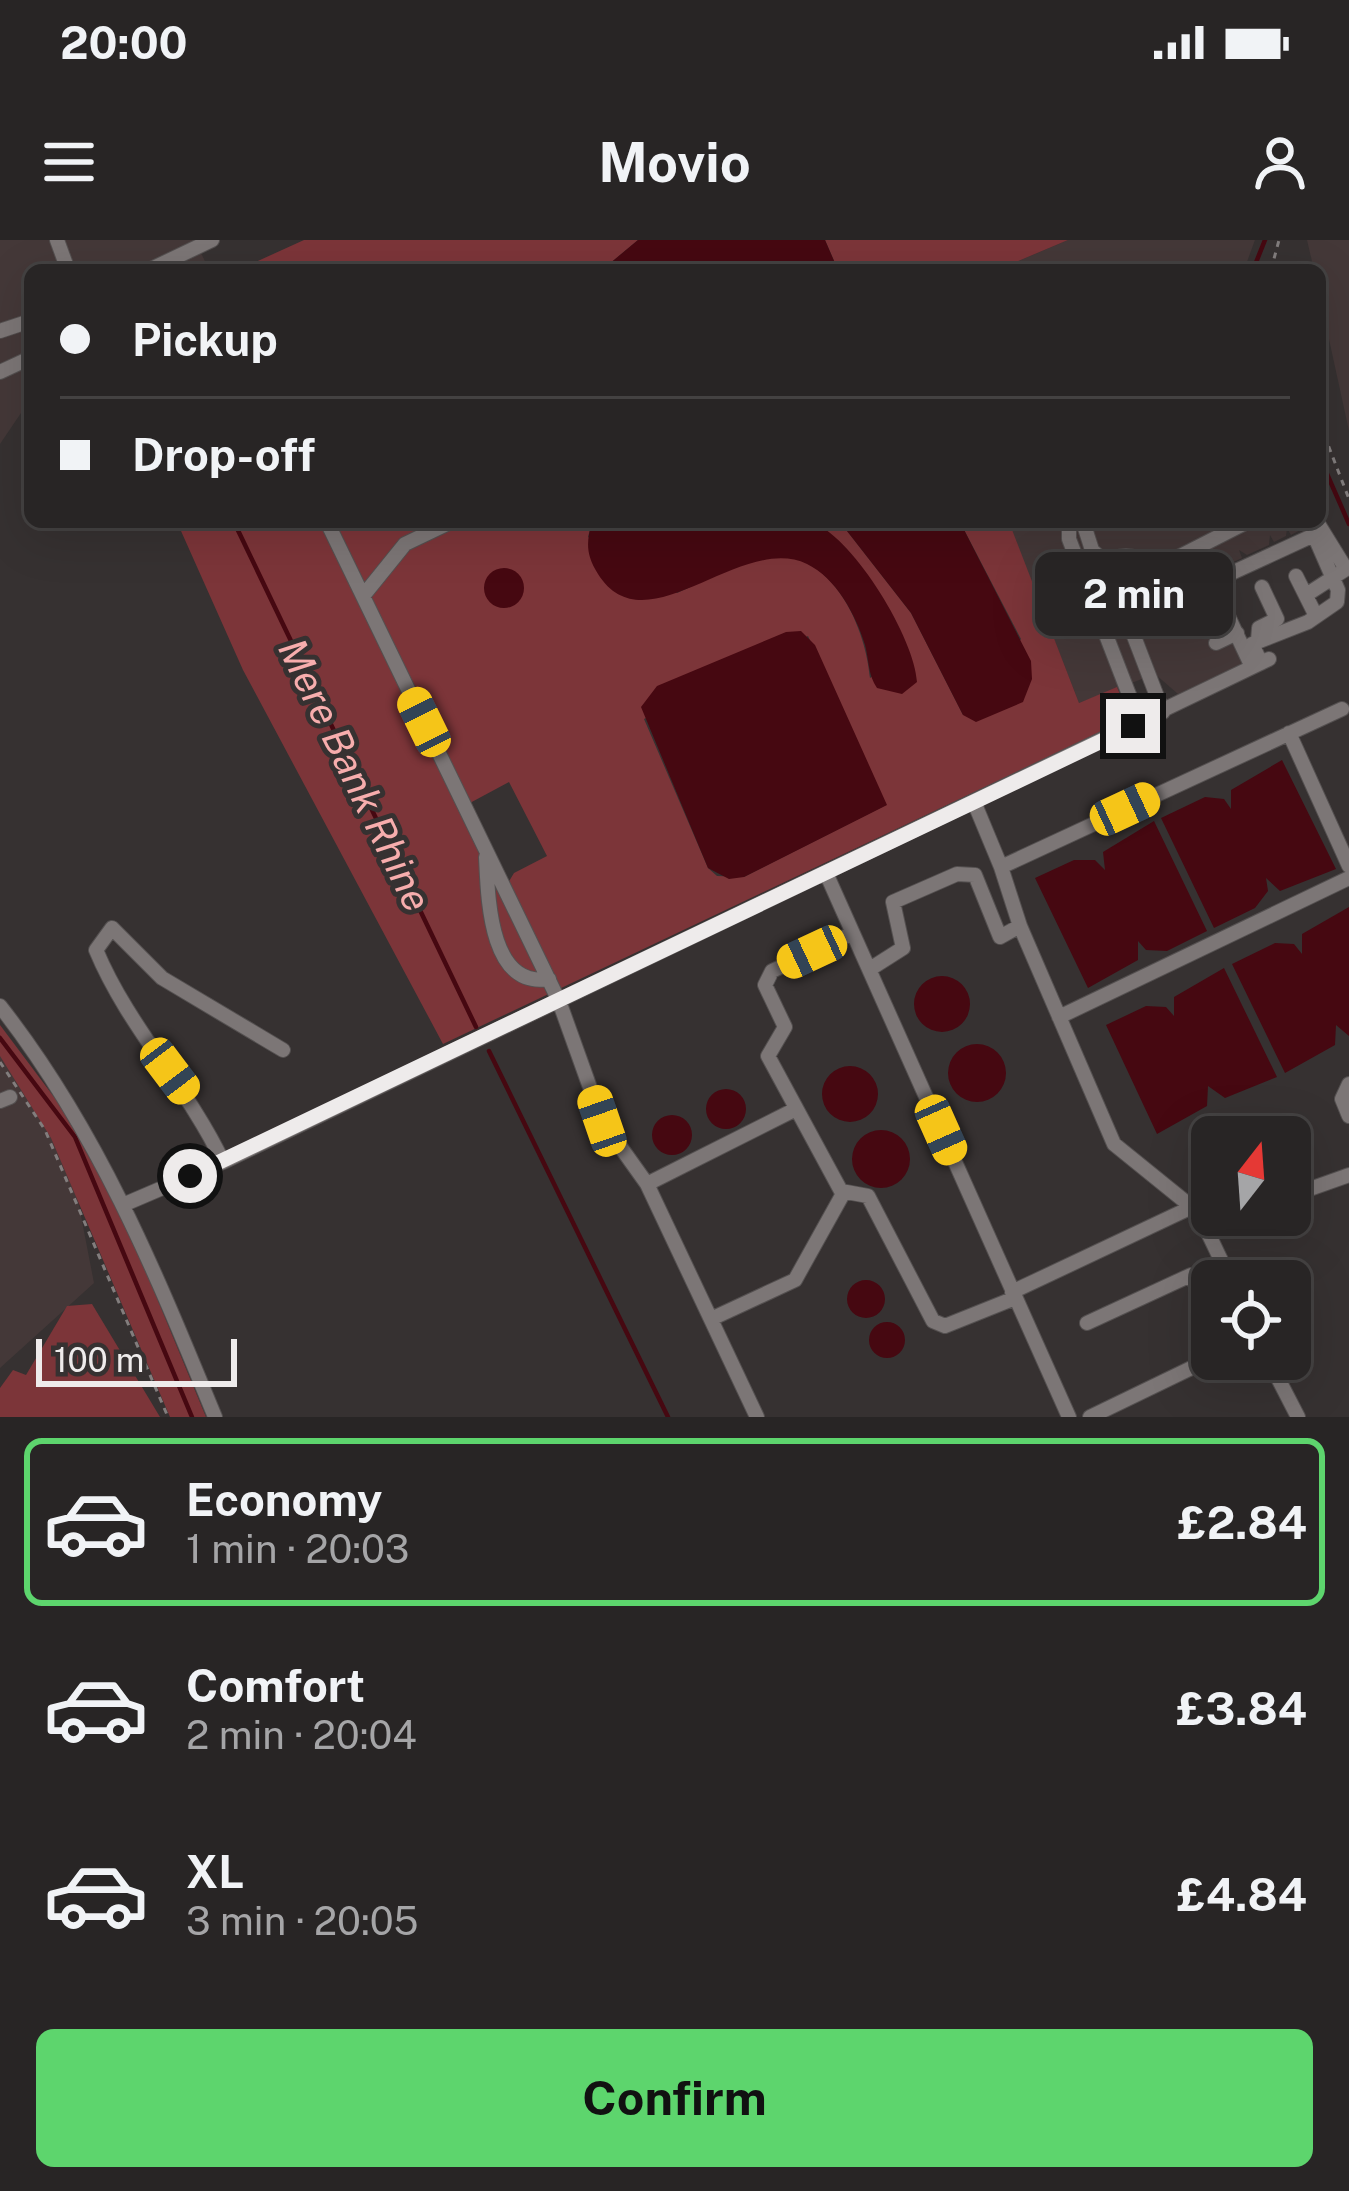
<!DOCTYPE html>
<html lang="en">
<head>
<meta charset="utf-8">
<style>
  body { margin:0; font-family:"Public Sans",sans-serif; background:#343132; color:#f1f3f6; height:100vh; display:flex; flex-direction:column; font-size:45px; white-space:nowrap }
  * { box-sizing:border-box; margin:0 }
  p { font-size:39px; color:#a5a5a7 }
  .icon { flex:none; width:66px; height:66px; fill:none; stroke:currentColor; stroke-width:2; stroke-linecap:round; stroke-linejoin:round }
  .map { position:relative; height:1177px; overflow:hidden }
  .side { display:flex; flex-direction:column; background:#282525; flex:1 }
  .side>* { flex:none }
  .guide { position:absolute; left:24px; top:24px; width:1302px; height:264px; border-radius:18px; box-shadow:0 12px 48px #0002,0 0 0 3px #444242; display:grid; align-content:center; height:264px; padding:0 36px; background:#282525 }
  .needle { width:78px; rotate:17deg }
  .buttons { position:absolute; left:1191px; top:876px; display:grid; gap:24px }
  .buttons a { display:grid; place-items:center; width:120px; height:120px; border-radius:18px; background:#282525; box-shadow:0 12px 48px #0002,0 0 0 3px #444242; font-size:60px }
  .scale { position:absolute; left:36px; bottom:30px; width:201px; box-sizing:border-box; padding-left:12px; border:6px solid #eeebeb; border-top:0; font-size:33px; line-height:42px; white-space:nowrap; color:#eeebeb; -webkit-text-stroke:9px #363131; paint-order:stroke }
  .end { position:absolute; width:54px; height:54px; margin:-27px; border:15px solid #eeebeb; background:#111; box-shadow:0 0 0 6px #111 }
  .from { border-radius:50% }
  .bubble { position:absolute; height:84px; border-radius:18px; background:#282525; box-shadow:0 12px 48px #0002,0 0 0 3px #444242; font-size:39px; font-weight:700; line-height:84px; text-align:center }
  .car { position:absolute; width:36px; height:72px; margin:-36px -18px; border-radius:15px; box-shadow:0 0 9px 3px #0007; background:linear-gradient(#f5c518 24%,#345 0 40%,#f5c518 0 76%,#345 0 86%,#f5c518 0) }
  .guide b { display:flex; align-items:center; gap:42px; height:114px; font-size:45px }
  .guide b+b { border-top:3px solid #444242 }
  .guide i { width:30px; height:30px; background:#f1f3f6 }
  ul { padding:21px 0 0; list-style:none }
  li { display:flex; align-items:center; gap:36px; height:168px; margin:0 24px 18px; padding:0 12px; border:6px solid transparent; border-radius:18px }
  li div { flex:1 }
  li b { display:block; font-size:45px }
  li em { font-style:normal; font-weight:700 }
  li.active { border-color:#5dd56d }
  li>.icon { width:108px; height:108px; stroke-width:1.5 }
  .action { display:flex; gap:24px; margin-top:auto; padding:24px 36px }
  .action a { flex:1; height:138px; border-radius:18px; background:#5dd56d; color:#111; font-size:48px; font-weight:700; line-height:138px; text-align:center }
  .status { display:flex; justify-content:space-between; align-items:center; height:84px; padding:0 60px; background:#282525; direction:ltr }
  .status svg { height:33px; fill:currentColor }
  header { display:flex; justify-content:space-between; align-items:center; height:156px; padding:0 36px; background:#282525; font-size:54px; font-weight:700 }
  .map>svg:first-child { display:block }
</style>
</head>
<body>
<div class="status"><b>20:00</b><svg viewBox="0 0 49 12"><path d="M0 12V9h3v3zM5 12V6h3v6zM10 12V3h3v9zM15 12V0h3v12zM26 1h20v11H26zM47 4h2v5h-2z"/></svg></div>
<header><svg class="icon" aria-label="menu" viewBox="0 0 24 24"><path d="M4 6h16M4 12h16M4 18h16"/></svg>Movio<svg class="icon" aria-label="person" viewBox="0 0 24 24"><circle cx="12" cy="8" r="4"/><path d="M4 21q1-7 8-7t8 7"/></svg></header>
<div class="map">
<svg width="1349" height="1177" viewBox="0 0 1349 1177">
  <rect width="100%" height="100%" fill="#363131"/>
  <!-- built -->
  <path fill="#443838" d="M0 0H195L209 30H30V169L21 173 0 204Z
    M1068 0H1255L1244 30H997Z
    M1307 0H1349V191L1320 58V30H1314Z
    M1008 282H1298L1302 289 1291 295 1287 288 1286 296 1274 302 1270 295 1269 305 1247 315 1239 310 1242 318 1231 323 1223 318 1226 326 1214 331 1209 321 1205 323 1209 334 1204 337 1245 422 1178 454 1155 434 1079 463Z
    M0 787 64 888 94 1043 0 1128Z"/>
  <!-- green -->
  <path fill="#7c3539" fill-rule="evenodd" d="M304 0H638L602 30H238Z
    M825 0H1068L997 30H838Z
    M177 282H592L588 297 677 353C707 340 742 319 774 316 834 313 866 389 870 438L909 412C886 361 859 314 812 282H840L911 373 963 475 1021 399 960 282H1009L1079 463 1117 447 1130 478 443 804 243 430ZM808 396 886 565 744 637 717 636 708 628 644 479ZM509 542 547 616 514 633 508 643 468 564Z
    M0 785 78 889 116 959 206 1177H170L51 898 0 816Z
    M92 1064 160 1177H0V1148L13 1130 26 1135 67 1066Z"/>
  <!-- water -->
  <path fill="#460811" d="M638 0H825L838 30H602Z
    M592 282C630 282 790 273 814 283 855 300 915 399 917 442L902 454 877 448C868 435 869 420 865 405 856 375 836 338 807 324 740 292 646 410 598 334 586 315 586 303 592 282Z
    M840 282H960L1031 421 1032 439 1023 462 976 482 963 475 911 373Z
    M484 348a20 20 0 1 1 40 0a20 20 0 1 1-40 0Z
    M801 391 815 405 887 565 744 637 729 639 708 628 641 467 657 446 786 392Z
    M1282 520 1336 629 1280 651 1266 638 1268 651 1255 668 1214 688 1161 578 1205 557 1224 559 1231 569V550Z
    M1154 581 1207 691 1167 711 1146 710 1138 701V720L1088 748 1035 638 1074 620H1095L1105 630 1103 612Z
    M1349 667V796L1336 785 1335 805 1285 833 1232 724 1275 703 1294 704 1302 714V694Z
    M1224 728 1277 837 1225 858 1208 846 1207 866 1157 894 1106 785 1146 766 1166 767 1174 776V757Z
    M914 764a28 28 0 1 1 56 0a28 28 0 1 1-56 0Z
    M948 833a29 29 0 1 1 58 0a29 29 0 1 1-58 0Z
    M822 854a28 28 0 1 1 56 0a28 28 0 1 1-56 0Z
    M706 869a20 20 0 1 1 40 0a20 20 0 1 1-40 0Z
    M652 895a20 20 0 1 1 40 0a20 20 0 1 1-40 0Z
    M852 919a29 29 0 1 1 58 0a29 29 0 1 1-58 0Z
    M847 1059a19 19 0 1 1 38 0a19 19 0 1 1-38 0Z
    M869 1100a18 18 0 1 1 36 0a18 18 0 1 1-36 0Z"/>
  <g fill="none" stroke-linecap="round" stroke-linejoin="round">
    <!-- stream -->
    <path stroke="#460811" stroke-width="4.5" d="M1253 30 1265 0
      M1320 218 1349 284
      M234 282 476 787
      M0 798 75 897 192 1177
      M489 811 668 1177"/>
    <!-- minor casing -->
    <g stroke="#545050" stroke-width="16">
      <path id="minor" d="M57 0 68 30
        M149 30 212 0
        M0 91 30 81
        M0 132 30 118
        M327 282 559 761 602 881 647 944 757 1177
        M1069 282V299L1140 483
        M1083 282 1092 310 1107 324
        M1098 344a28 28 0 1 1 56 0a28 28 0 1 1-56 0Z
        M1151 331 1247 282
        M1296 336 1313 370
        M1306 355 1346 329 1317 282
        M363 356 405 304 451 282
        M1125 373 1163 472
        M1258 400 1259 388 1277 379 1262 347
        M1216 403 1237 393
        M1252 427 1212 342 1314 295 1338 350 1337 362 1308 382 1252 404 1261 423
        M1289 493 1349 626
        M974 562 1001 627
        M486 617C488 657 489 749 549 739
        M826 633 1069 1177
        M1020 686 1001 627 1342 469
        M851 694 772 731 765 745 785 787 768 816 841 951 868 956 933 1081 945 1086 1015 1058
        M870 729 903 708 893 662 957 634 975 635 1000 697 1020 686 1114 904 1198 972 1231 1041
        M0 766C98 891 155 1031 215 1177
        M1059 777 1349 638
        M1349 844 1342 859 1349 876
        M0 861 10 857
        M223 922C187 846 128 787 96 710L112 688 162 738 283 810
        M647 944 794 870
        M1290 956 1349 935
        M125 964 223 922 1269 419
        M1012 1052 1192 967
        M711 1079 795 1040 844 952
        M1087 1083 1191 1035 1205 1064 1212 1061
        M1268 1119 1298 1177
        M1090 1177 1212 1118"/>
    </g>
    <!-- path -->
    <path stroke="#827d7d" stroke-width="3" stroke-dasharray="6 6" stroke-linecap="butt" d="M1271 30 1279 0
      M1320 184 1349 259
      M0 822 45 890 168 1177"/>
    <!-- minor -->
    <use href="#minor" stroke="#7c7676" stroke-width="14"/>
  </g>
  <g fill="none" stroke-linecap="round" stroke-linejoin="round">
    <!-- route -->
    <path stroke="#eeebeb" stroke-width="15" d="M190 936 1133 486"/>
  </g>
  <g text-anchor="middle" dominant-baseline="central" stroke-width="10" stroke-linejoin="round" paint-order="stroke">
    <!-- water labels -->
    <g font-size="39" font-style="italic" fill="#f7adad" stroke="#363131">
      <text transform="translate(355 535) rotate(64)">Mere Bank Rhine</text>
    </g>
  </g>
</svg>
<div class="buttons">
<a><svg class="needle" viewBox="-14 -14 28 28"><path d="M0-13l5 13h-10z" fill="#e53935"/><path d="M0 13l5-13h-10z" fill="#a5a5a7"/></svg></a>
<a><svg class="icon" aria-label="locate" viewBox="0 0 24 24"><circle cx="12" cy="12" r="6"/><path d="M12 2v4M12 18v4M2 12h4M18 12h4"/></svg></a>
</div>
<div class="scale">100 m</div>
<i class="end from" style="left:190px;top:936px"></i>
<i class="end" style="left:1133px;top:486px"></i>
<div class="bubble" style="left:1035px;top:312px;width:198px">2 min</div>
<i class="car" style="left:424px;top:482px;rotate:334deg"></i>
<i class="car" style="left:1125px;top:569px;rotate:65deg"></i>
<i class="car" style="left:812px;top:712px;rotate:245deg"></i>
<i class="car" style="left:170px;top:831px;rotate:143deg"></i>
<i class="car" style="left:602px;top:881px;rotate:341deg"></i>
<i class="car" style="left:941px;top:890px;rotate:156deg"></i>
<div class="guide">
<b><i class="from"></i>Pickup</b>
<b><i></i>Drop-off</b>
</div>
</div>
<section class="side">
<ul>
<li class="active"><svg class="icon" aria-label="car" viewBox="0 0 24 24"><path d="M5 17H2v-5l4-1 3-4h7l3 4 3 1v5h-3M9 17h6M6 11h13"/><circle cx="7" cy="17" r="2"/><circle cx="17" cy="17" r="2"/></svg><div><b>Economy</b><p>1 min · 20:03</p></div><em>£2.84</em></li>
<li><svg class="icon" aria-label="car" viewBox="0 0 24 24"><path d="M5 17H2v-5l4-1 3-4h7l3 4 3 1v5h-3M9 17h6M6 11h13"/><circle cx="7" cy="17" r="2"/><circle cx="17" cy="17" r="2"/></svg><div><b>Comfort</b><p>2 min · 20:04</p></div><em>£3.84</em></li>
<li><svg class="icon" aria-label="car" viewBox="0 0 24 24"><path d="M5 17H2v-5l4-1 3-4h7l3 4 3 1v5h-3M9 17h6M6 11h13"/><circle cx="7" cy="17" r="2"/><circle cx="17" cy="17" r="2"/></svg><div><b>XL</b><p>3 min · 20:05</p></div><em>£4.84</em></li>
</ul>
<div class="action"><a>Confirm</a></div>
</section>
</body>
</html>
